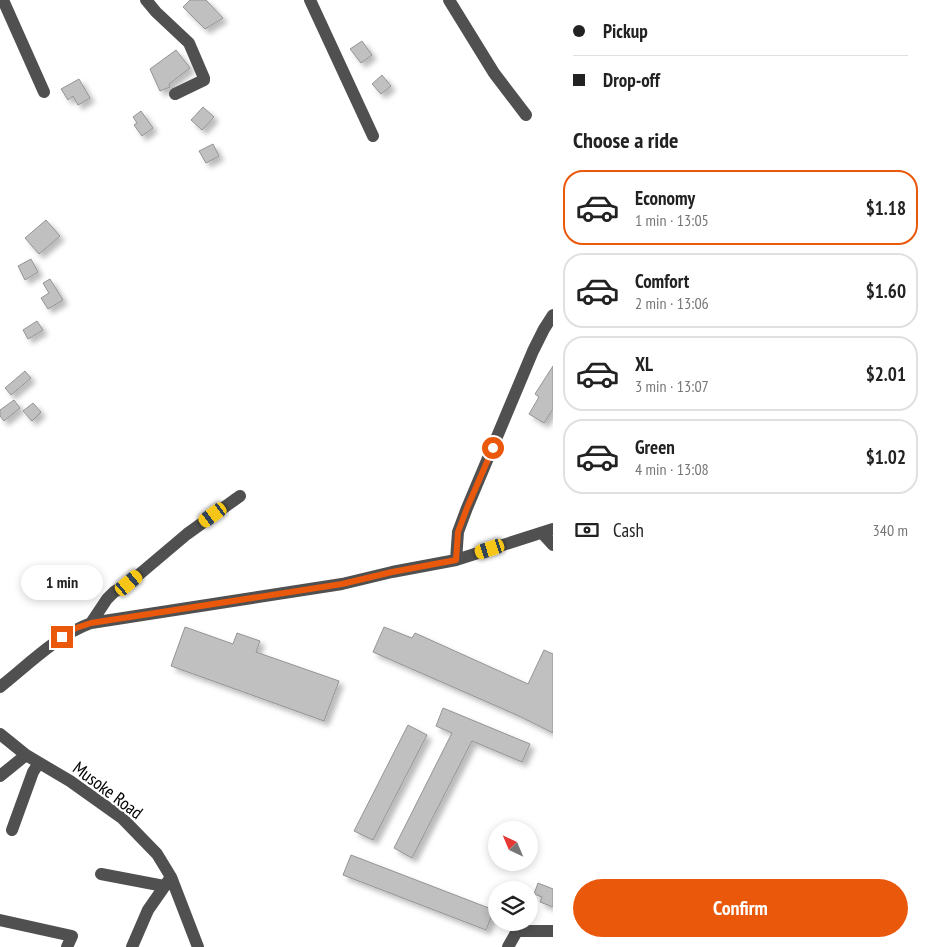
<!DOCTYPE html>
<html lang="en">
<head>
<meta charset="utf-8">
<style>
  body { margin:0; font-family:"PT Sans Narrow",sans-serif; background:#f2f2f2; color:#222; height:100vh; display:flex; flex-direction:column; font-size:19px; white-space:nowrap }
  * { box-sizing:border-box; margin:0 }
  p { font-size:16px; color:#767676 }
  .icon { flex:none; width:28px; height:28px; fill:none; stroke:currentColor; stroke-width:2; stroke-linecap:round; stroke-linejoin:round }
  .map { position:relative; flex:1; overflow:hidden }
  .side { display:flex; flex-direction:column; background:#fff; width:375px }
  .side>* { flex:none }
  .guide { display:grid; align-content:center; height:110px; padding:0 20px; background:#fff }
  .needle { width:32px; rotate:316deg }
  .tools { position:absolute; left:488px; top:821px; display:grid; gap:10px }
  .tools a { display:grid; place-items:center; width:50px; height:50px; border-radius:50%; background:#fff; box-shadow:0 2px 8px #0003; font-size:25px }
  .end { position:absolute; width:22px; height:22px; margin:-11px; border:6px solid #ea580c; background:#fff; box-shadow:0 0 0 2px #fff }
  .from { border-radius:50% }
  .bubble { position:absolute; height:35px; border-radius:18px; background:#fff; box-shadow:0 2px 8px #0003; font-size:16px; font-weight:700; line-height:35px; text-align:center }
  .car { position:absolute; width:15px; height:30px; margin:-15px -8px; border-radius:6px; box-shadow:0 0 4px 1px #0007; background:linear-gradient(#f5c518 24%,#345 0 40%,#f5c518 0 76%,#345 0 86%,#f5c518 0) }
  .guide b { display:flex; align-items:center; gap:18px; height:48px; font-size:19px }
  .guide b+b { border-top:1px solid #e0e0e0 }
  .guide i { width:12px; height:12px; background:#222 }
  ul { padding:0; list-style:none }
  li { display:flex; align-items:center; gap:15px; height:75px; margin:0 10px 8px; padding:0 10px; border:2px solid #e0e0e0; border-radius:20px }
  li div { flex:1 }
  li b { display:block; font-size:19px }
  li em { font-style:normal; font-weight:700 }
  li.current { border-color:#ea580c }
  li>.icon { width:45px; height:45px; stroke-width:1.5 }
  h2 { padding:0 20px; font-size:22px; line-height:60px }
  .pay { display:flex; align-items:center; gap:12px; height:55px; padding:0 20px; font-size:19px }
  .pay p { margin-inline-start:auto }
  .button { display:flex; gap:10px; margin-top:auto; padding:10px 20px }
  .button a { flex:1; height:58px; border-radius:30px; background:#ea580c; color:#fff; font-size:20px; font-weight:700; line-height:58px; text-align:center }
  main { display:flex; flex:1; min-height:0 }
  .map>svg:first-child { display:block }
</style>
</head>
<body>
<main>
<div class="map">
<svg width="553" height="947" viewBox="0 0 553 947">
  <defs>
    <filter id="shadow"><feDropShadow dx="4.5" dy="4.5" stdDeviation="2.5" flood-color="#0004"/></filter>
  </defs>
  <rect width="100%" height="100%" fill="#fff"/>
  <!-- building -->
  <path fill="#c0c0c0" stroke="#949494" filter="url(#shadow)" d="M190 0H206L223 18 205 29 183 7Z
    M362 41 372 55 361 63 350 49Z
    M176 50 190 68 169 84 170 87 160 91 150 69Z
    M382 75 391 86 381 94 372 84Z
    M79 79 90 98 78 105 73 96 68 100 61 89Z
    M203 107 214 117 202 130 191 120Z
    M141 111 153 128 142 136 134 125 137 123 133 117Z
    M213 144 219 156 206 163 199 151Z
    M46 220 60 236 39 254 25 238Z
    M31 259 38 272 25 280 18 266Z
    M50 279 63 300 48 309 41 298 49 293 43 283Z
    M37 321 43 330 28 339 23 330Z
    M553 366V409L544 423 529 414 539 397 535 394Z
    M25 371 31 378 11 395 5 388Z
    M14 400 20 408 4 421 0 416V410Z
    M33 403 41 412 32 421 23 411Z
    M185 627 233 644 237 633 260 641 256 652 339 681 324 721 171 666Z
    M384 627 412 638 415 633 528 684 544 650 553 654V733L519 716 373 652Z
    M443 708 530 744 522 762 472 741 412 858 394 848 452 733 436 726Z
    M408 725 427 735 373 840 354 831Z
    M351 855 494 910 486 930 343 875Z
    M538 883 553 889V907L540 902 542 897 534 894Z"/>
  <g fill="none" stroke-linecap="round" stroke-linejoin="round">
    <!-- minor -->
    <path stroke="#505050" stroke-width="12" d="M3 0 44 92
      M146 0 156 12 189 43 204 78V80L175 94
      M310 0 373 136
      M449 0 494 73 526 115
      M542 533 553 545
      M456 560 458 532 467 508 533 351 544 329 553 315
      M91 623 107 599 114 592 129 583 187 534 240 496
      M0 687C29 664 56 636 91 623L342 584 392 572 456 560 553 529
      M0 734 26 755 70 781 122 818 157 854 171 877 198 947
      M0 776 26 755
      M12 830 33 772 39 763
      M101 874 164 886
      M0 920 72 936 67 947
      M132 947 148 910 171 877
      M508 947 517 931H553"/>
  </g>
  <g fill="none" stroke-linecap="round" stroke-linejoin="round">
    <!-- route -->
    <path stroke="#ea580c" stroke-width="6" d="M62 637 76 628 91 623 342 584 392 572 456 560 458 532 467 508 493 448"/>
  </g>
  <g text-anchor="middle" dominant-baseline="central" stroke-width="4.5" stroke-linejoin="round" paint-order="stroke">
    <!-- street labels -->
    <g font-size="18" fill="#000" stroke="#fff">
      <text transform="translate(108 790) rotate(37)">Musoke Road</text>
    </g>
  </g>
</svg>
<div class="tools">
<a><svg class="needle" viewBox="-14 -14 28 28"><path d="M0-13l5 13h-10z" fill="#e53935"/><path d="M0 13l5-13h-10z" fill="#767676"/></svg></a>
<a><svg class="icon" aria-label="layers" viewBox="0 0 24 24"><path d="M12 4l9 5-9 5-9-5zM3 14l9 5 9-5"/></svg></a>
</div>
<i class="end from" style="left:493px;top:448px"></i>
<i class="end" style="left:62px;top:637px"></i>
<div class="bubble" style="left:21px;top:565px;width:82px">1 min</div>
<i class="car" style="left:213px;top:515px;rotate:234deg"></i>
<i class="car" style="left:490px;top:549px;rotate:252deg"></i>
<i class="car" style="left:129px;top:583px;rotate:50deg"></i>
</div>
<section class="side">
<div class="guide">
<b><i class="from"></i>Pickup</b>
<b><i></i>Drop-off</b>
</div>
<h2>Choose a ride</h2>
<ul>
<li class="current"><svg class="icon" aria-label="car" viewBox="0 0 24 24"><path d="M5 17H2v-5l4-1 3-4h7l3 4 3 1v5h-3M9 17h6M6 11h13"/><circle cx="7" cy="17" r="2"/><circle cx="17" cy="17" r="2"/></svg><div><b>Economy</b><p>1 min · 13:05</p></div><em>$1.18</em></li>
<li><svg class="icon" aria-label="car" viewBox="0 0 24 24"><path d="M5 17H2v-5l4-1 3-4h7l3 4 3 1v5h-3M9 17h6M6 11h13"/><circle cx="7" cy="17" r="2"/><circle cx="17" cy="17" r="2"/></svg><div><b>Comfort</b><p>2 min · 13:06</p></div><em>$1.60</em></li>
<li><svg class="icon" aria-label="car" viewBox="0 0 24 24"><path d="M5 17H2v-5l4-1 3-4h7l3 4 3 1v5h-3M9 17h6M6 11h13"/><circle cx="7" cy="17" r="2"/><circle cx="17" cy="17" r="2"/></svg><div><b>XL</b><p>3 min · 13:07</p></div><em>$2.01</em></li>
<li><svg class="icon" aria-label="car" viewBox="0 0 24 24"><path d="M5 17H2v-5l4-1 3-4h7l3 4 3 1v5h-3M9 17h6M6 11h13"/><circle cx="7" cy="17" r="2"/><circle cx="17" cy="17" r="2"/></svg><div><b>Green</b><p>4 min · 13:08</p></div><em>$1.02</em></li>
</ul>
<div class="pay"><svg class="icon" aria-label="cash" viewBox="0 0 24 24"><path d="M3 7h18v10H3z"/><circle cx="12" cy="12" r="2"/></svg>Cash<p>340 m</p></div>
<div class="button"><a>Confirm</a></div>
</section>
</main>
</body>
</html>
